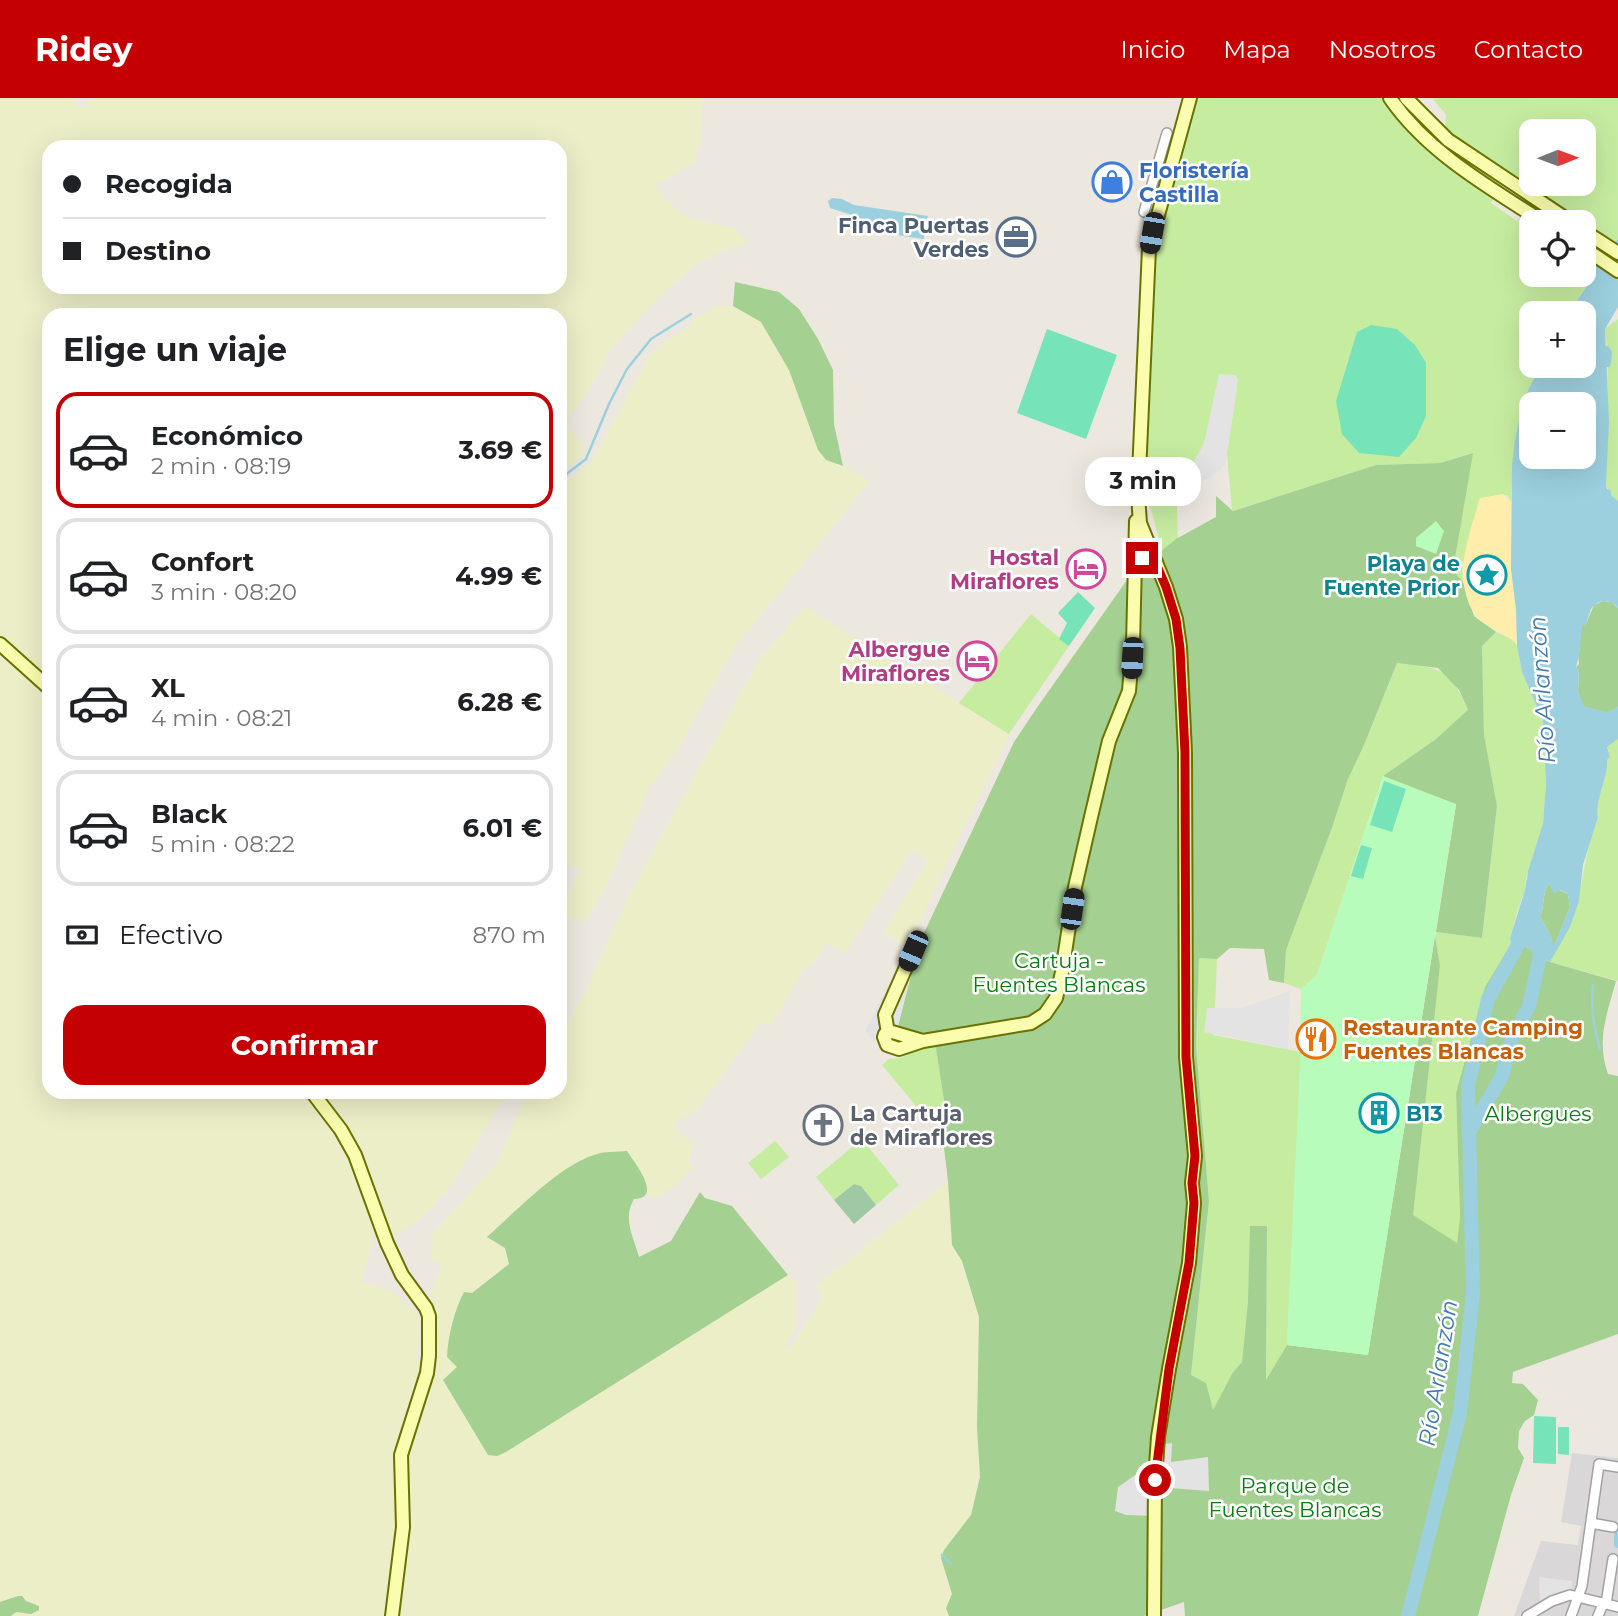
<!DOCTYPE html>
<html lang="es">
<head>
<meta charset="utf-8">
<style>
  body { margin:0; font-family:Montserrat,sans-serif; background:#f2f2f2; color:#202124; height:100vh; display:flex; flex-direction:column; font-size:26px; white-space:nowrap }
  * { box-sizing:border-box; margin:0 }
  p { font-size:23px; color:#757577 }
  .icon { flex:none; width:38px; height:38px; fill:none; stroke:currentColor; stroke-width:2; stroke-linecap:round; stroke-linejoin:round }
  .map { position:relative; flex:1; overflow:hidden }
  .details { position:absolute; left:42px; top:210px; width:525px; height:791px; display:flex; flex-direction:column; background:#fff; border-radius:21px; box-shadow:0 7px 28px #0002 }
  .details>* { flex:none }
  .guide { position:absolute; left:42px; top:42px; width:525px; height:154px; border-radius:21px; box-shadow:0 7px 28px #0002; display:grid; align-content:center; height:154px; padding:0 21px; background:#fff }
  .needle { width:46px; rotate:89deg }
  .fabs { position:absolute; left:1519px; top:21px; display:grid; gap:14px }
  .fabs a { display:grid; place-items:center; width:77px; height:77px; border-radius:14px; background:#fff; box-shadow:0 7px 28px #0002; font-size:35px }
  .end { position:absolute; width:32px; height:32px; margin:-16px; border:9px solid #c50002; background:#fff; box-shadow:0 0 0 4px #fff }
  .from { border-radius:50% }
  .bubble { position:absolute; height:49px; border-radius:21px; background:#fff; box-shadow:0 7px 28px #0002; font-size:23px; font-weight:700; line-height:49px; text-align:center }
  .car { position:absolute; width:21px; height:42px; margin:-21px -10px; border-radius:9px; box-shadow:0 0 5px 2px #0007; background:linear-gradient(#222 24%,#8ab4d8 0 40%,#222 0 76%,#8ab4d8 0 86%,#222 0) }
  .guide b { display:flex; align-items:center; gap:24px; height:66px; font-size:26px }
  .guide b+b { border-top:2px solid #e0e0e0 }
  .guide i { width:18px; height:18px; background:#202124 }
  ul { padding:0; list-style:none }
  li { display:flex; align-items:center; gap:21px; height:116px; margin:0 14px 10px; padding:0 7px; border:4px solid #e0e0e0; border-radius:21px }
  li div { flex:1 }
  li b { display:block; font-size:26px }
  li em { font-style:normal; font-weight:700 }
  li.current { border-color:#c50002 }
  li>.icon { width:63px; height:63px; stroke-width:1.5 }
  h2 { padding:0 21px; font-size:32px; line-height:84px }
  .pay { display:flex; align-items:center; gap:18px; height:77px; padding:0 21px; font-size:26px }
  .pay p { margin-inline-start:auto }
  .button { display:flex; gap:14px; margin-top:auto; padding:14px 21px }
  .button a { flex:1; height:80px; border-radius:21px; background:#c50002; color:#fff; font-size:28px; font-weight:700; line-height:80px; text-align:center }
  header { display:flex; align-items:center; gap:42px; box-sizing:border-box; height:98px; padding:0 35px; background:#c50002; color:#fff }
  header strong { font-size:33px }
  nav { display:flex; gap:38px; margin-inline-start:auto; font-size:24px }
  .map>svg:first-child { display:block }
</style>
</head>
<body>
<header>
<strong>Ridey</strong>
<nav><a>Inicio</a><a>Mapa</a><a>Nosotros</a><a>Contacto</a></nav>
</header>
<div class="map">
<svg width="1618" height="1518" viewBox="0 0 1618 1518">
  <rect width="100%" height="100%" fill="#ede8df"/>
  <!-- residential -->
  <path fill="#d9d7d7" d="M1572 1355 1618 1360V1518H1514L1541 1443 1578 1447 1581 1428 1561 1424Z"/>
  <!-- farmland -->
  <path fill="#eceec8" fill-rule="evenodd" d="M0 0H72L81 10 98 0H703L700 44 694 65 655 87 669 105 688 120 731 129 749 145 724 152 695 167 660 197 613 248 587 295 564 326 583 345 585 356 564 371 560 367V217H49V994H507L451 1088 418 1123 392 1139 376 1130 361 1184 389 1192 416 1214 420 1224 418 1259 422 1280 409 1322 390 1518H11L16 1514H21L31 1504 18 1498 0 1504ZM49 49H560V189H49Z
    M719 208H733L761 224 789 272 818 352 826 362 843 368 870 383 734 550 676 654 649 690 614 772 586 824 560 816V812L581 772 560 762V388L591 365 648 260 660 247 689 229 694 221Z
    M805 509 1009 636 907 850 884 834 928 762 911 753 845 855 827 845 813 866 805 869 770 928 761 924 697 1011 672 1027 693 1047 689 1060 692 1070 673 1089 652 1102 647 1096 648 1090 487 1139 505 1151 509 1166 472 1195H463L458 1205 457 1269 497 1358 788 1177 795 1185V1231L786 1247 790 1251 823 1199 816 1188 948 1083 952 1147 962 1163 979 1219 977 1329 980 1379 971 1417 944 1452 941 1460 952 1496 946 1510 949 1518H399L409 1411 408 1345 433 1245 441 1238 433 1220 432 1192 442 1169 440 1164H432L431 1138 497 1065 528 994H560V938L584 896 631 793 759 562Z"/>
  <!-- grass -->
  <path fill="#c6eca0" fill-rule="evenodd" d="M1195 0H1383L1407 28 1495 98 1491 105 1517 123 1523 115 1537 124H1531V177L1584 176 1591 182 1569 215H1531V268H1541C1517 311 1513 356 1511 404L1507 397 1480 400 1462 468 1463 484 1453 472 1472 355 1440 365 1376 367 1232 413 1227 355 1237 289 1236 277 1193 369 1186 378 1176 382 1178 440 1162 453 1150 407 1144 396 1151 171 1160 123Z
    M1396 0H1400L1446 45 1503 85 1500 90C1459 63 1428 37 1396 0Z
    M1432 0H1618V185L1589 166 1603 139 1462 45 1445 30 1446 17ZM1531 33H1584V86H1531Z
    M1618 221V403L1611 397 1606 387 1608 255 1605 231Z
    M1031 516 1069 548 1009 636 959 605Z
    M1496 534 1514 542 1517 547 1522 574 1543 623 1546 686 1543 725 1526 779 1525 792 1517 814 1510 840 1511 846 1485 889 1456 995 1460 1119 1457 1146 1412 1117 1440 868 1435 838 1436 834 1482 840 1497 708 1484 637 1482 548Z
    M1397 565C1440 570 1450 569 1468 613L1436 641 1383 678 1317 877 1301 891 1284 885 1286 852 1333 727 1348 681 1364 647Z
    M1618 641V883L1550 864C1565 837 1577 812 1582 783 1586 762 1589 740 1598 720 1594 705 1609 677 1607 662L1610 659 1607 648Z
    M1199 859 1217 861 1215 910 1207 911 1213 937 1301 954 1287 1247 1266 1283 1267 1129 1248 1203 1242 1264 1233 1274 1213 1313 1191 1277 1209 1103 1196 948Z
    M935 942 947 1016 926 1020 882 967 889 961 901 960Z
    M862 1041 899 1087 876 1107 861 1088 854 1086 834 1102 816 1079Z
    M775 1043 789 1059 761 1081 748 1065Z"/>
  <!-- forest -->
  <path fill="#a4d091" d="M735 184 779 194 799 211 818 241 833 272 834 326 843 368 826 362 818 352 789 272 761 224 733 208Z
    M1473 355 1453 472 1463 484 1474 518 1496 534 1482 548 1484 637 1497 708 1482 840 1436 834 1456 707 1383 678 1436 641 1468 612 1459 592 1438 570 1397 565 1364 647 1348 681 1333 727 1286 852 1284 885 1269 882 1264 851 1230 850 1217 861 1199 860 1196 948 1209 1103 1191 1277 1206 1285 1213 1312 1233 1274 1242 1264 1248 1203 1250 1128H1267L1266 1282 1287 1247 1368 1257 1435 838 1440 868 1413 1117 1457 1145 1460 1119 1456 995 1485 889 1511 846 1521 845 1550 864 1616 883C1607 916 1596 942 1608 976L1618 978V1236L1513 1274 1512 1285 1523 1286 1538 1302 1534 1317 1525 1323 1519 1333 1518 1350 1524 1360 1511 1397 1478 1518H1185L1184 1504 1144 1518H949L946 1510 952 1496 941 1460 944 1452 971 1417 980 1379 977 1329 979 1219 962 1163 952 1147 948 1083 940 1017 946 1015 934 937 917 938 897 932 916 855 915 854 1014 644 1036 611 1129 479 1176 441 1216 419V398L1233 413 1376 367 1440 365Z
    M1603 503 1611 504 1618 510V609L1608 615 1584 609 1578 594 1579 573 1576 569 1579 566 1578 555 1580 552 1579 539 1582 527 1586 526 1594 507Z
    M1549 785 1555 795 1559 792 1568 796 1570 809 1555 846H1553L1550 836 1540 819C1545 808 1542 794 1549 785Z
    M627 1053C634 1064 664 1100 634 1101 622 1121 634 1140 639 1159L671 1143 700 1094 705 1100 732 1108 788 1177 506 1354 497 1358 488 1357 443 1282 457 1269 447 1259C448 1238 454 1213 464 1194L472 1195 509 1166 505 1150 487 1139C515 1114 559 1068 594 1057 604 1053 617 1054 627 1053Z
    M18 1498H22L26 1503 39 1508V1512L31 1516 16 1514 11 1518H0V1504Z"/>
  <!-- sand -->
  <path fill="#ffedab" d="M1503 396 1511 404V471L1516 512 1517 547C1511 538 1487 529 1477 520 1473 516 1472 511 1469 506 1455 470 1470 435 1480 400Z"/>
  <!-- cemetery -->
  <path fill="#9fc8a4" d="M854 1086 861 1088 876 1107 854 1126 834 1102Z"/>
  <!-- park -->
  <path fill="#b7fcbb" d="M1436 423 1444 433 1436 456 1416 448V440Z
    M1383 678 1456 706 1368 1257 1287 1247 1300 971 1301 891 1317 877Z"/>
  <!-- pitch -->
  <path fill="#77e3b8" d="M1371 227 1397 231 1415 247 1426 265V318L1416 340 1399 359 1359 355 1342 336 1336 303 1357 234Z
    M1047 231 1117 257 1086 341 1017 315Z
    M1078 494 1095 510 1069 548 1059 541 1067 525 1058 515Z
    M1384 683 1406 691 1392 734 1370 727Z
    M1361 747 1372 750 1363 781 1351 778Z
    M1534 1318 1556 1319V1366L1533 1365Z
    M1558 1329H1569V1357L1558 1356Z"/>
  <!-- parking -->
  <path fill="#e3e3e3" d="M1219 276 1236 277 1238 282 1225 367 1212 379 1192 386 1186 378 1204 345Z
    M907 850 917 855 897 932 880 935 874 945 865 933Z
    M1290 893 1288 951 1204 934 1207 910H1242Z
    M1172 1345 1171 1364 1208 1359 1209 1393 1156 1389 1154 1418 1126 1417 1115 1413 1118 1389 1157 1362 1158 1347Z
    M1539 1479 1572 1483 1571 1494 1540 1507Z"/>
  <!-- water -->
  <path fill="#9cd0de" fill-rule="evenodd" d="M832 100 842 101 854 107 928 118 925 124 924 141 883 135 870 130 852 117 830 110 828 103Z
    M1618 142V209L1605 231 1609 324 1606 387 1607 391 1611 392V397L1618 403V510C1610 500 1598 501 1591 511L1586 526 1582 528C1580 542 1581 556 1576 569L1579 572 1578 594 1585 609 1608 614 1618 609V601V641L1607 649 1610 659 1607 662C1609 677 1594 705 1598 719L1583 767 1579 803 1570 829 1550 864 1521 845 1511 846 1510 840 1525 792 1528 773 1543 725 1546 686 1543 623 1522 574 1517 548 1516 512 1511 471 1512 368 1515 342 1521 312 1529 290 1541 268H1584V215H1569L1591 182 1596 166 1602 158V151ZM1531 306H1584V359H1531ZM1549 785 1554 796 1560 792 1568 796 1570 809 1555 846 1553 845 1550 836 1540 819C1545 808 1542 794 1549 785Z"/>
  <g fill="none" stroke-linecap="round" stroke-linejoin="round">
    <!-- stream -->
    <path stroke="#9cd0de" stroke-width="2.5" d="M560 381 586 361 609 306 627 271 651 241 691 216
      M1593 887C1590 910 1594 929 1600 951
      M942 1457 951 1466"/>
    <!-- canal -->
    <path stroke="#9cd0de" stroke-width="8" d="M1606 252 1608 255 1607 265
      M1618 1431V1446"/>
    <!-- river -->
    <path stroke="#9cd0de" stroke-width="14" d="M1470 1033 1502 978 1512 940 1529 908 1540 859 1537 841
      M1408 1518 1460 1315 1473 1196 1468 988 1488 901 1528 829"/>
    <!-- street casing -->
    <g stroke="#a2a2a2" stroke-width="12">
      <path id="street" d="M1144 114 1167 35
        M1591 1425 1613 1429
        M1606 1506 1613 1461
        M1527 1518 1552 1503 1570 1497 1618 1509
        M1571 1518 1582 1488 1599 1366 1618 1369
        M1598 1518 1603 1506"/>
    </g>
    <!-- secondary casing -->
    <g stroke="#687300" stroke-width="16">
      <path id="secondary" d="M1390 0C1428 55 1489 89 1543 124
        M1406 0 1448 42 1571 124
        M1584 133 1618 155
        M1584 150 1618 173
        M0 546 49 590
        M888 935 885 917 914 851
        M923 943 892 934 885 936 884 939 887 947 899 951 923 943 1031 925 1045 916 1056 900 1062 874 1075 789 1091 719 1109 643 1129 593 1133 546 1136 423
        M312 994 341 1032 355 1057 387 1145 402 1177 426 1210 429 1218V1258L427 1275 401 1357 403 1429 392 1518
        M1154 1518 1155 1382 1158 1339 1169 1271 1189 1165 1194 1105 1192 1085 1195 1058 1186 959 1185 655 1180 549 1176 521 1166 489 1140 425 1138 398 1149 150 1190 0"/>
    </g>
    <!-- street -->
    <use href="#street" stroke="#fff" stroke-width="9"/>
    <!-- secondary -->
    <use href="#secondary" stroke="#fafdad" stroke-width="12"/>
  </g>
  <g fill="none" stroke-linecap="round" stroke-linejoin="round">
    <!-- route -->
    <path stroke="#c50002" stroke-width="9" d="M1142 460 1135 468 1137 450 1144 447 1149 449 1166 489 1176 521 1180 550 1185 655 1186 959 1195 1058 1192 1085 1194 1105 1189 1165 1169 1271 1155 1382"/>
  </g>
  <!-- icons -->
  <defs>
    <g id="shop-ring" transform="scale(2.0125)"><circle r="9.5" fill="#fff" stroke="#3f7fe0" stroke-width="1.5"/><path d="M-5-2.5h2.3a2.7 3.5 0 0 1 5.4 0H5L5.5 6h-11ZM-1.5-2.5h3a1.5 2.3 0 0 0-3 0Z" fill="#3f7fe0"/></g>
    <g id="office-ring" transform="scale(2.0125)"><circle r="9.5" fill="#fff" stroke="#5c6f8a" stroke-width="1.5"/><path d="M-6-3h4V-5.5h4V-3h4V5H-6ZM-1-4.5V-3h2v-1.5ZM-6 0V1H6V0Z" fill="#5c6f8a"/></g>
    <g id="hotel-ring" transform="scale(2.0125)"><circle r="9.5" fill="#fff" stroke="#d1479c" stroke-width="1.5"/><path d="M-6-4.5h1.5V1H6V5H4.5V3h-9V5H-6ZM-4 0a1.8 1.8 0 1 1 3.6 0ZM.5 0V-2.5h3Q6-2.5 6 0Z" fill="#d1479c"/></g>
    <g id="sight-ring" transform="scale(2.0125)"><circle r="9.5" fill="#fff" stroke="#0f9aa8" stroke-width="1.5"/><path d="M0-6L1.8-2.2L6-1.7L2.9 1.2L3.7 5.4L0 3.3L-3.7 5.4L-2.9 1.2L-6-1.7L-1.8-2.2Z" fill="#0f9aa8"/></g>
    <g id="restaurant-ring" transform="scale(2.0125)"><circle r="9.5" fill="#fff" stroke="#e8710a" stroke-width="1.5"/><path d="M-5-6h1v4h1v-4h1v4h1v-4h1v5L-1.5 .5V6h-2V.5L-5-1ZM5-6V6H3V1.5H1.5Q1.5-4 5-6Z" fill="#e8710a"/></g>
    <g id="building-ring" transform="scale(2.0125)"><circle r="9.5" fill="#fff" stroke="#0f9aa8" stroke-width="1.5"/><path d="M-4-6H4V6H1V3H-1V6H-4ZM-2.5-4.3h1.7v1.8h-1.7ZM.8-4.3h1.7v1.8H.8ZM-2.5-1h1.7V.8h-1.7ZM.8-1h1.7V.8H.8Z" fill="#0f9aa8"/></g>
    <g id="church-ring" transform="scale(2.0125)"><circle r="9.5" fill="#fff" stroke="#6b7280" stroke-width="1.5"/><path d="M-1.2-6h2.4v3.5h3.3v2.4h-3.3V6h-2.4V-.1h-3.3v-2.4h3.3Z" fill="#6b7280"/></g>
  </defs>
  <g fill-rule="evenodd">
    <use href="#shop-ring" x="1112" y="84"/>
    <use href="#office-ring" x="1016" y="139"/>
    <use href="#hotel-ring" x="1086" y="471"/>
    <use href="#sight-ring" x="1487" y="477"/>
    <use href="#hotel-ring" x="977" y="563"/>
    <use href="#restaurant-ring" x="1316" y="941"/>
    <use href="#building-ring" x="1379" y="1015"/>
    <use href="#church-ring" x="823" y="1027"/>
  </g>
  <g text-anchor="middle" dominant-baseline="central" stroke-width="5" stroke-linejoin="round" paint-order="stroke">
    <!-- shop labels -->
    <g font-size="21" font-weight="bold" fill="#366cbe" stroke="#fff" text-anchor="start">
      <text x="1139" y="72">Floristería<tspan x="1139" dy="24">Castilla</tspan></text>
    </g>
    <!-- service labels -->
    <g font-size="21" font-weight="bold" fill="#4e5e75" stroke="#fff" text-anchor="end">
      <text x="989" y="127">Finca Puertas<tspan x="989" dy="24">Verdes</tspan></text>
    </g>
    <!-- hotel labels -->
    <g font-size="21" font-weight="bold" fill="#b23c85" stroke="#fff" text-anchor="end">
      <text x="1059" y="459">Hostal<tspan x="1059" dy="24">Miraflores</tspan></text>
      <text x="950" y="551">Albergue<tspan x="950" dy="24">Miraflores</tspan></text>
    </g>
    <!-- culture labels -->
    <g font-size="21" font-weight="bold" fill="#0d838f" stroke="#fff" text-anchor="end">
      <text x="1460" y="465">Playa de<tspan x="1460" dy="24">Fuente Prior</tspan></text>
      <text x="1406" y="1015" text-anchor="start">B13</text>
    </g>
    <!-- park labels -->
    <g font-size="21" fill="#047d0d" stroke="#fff">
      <text x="1059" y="862">Cartuja -<tspan x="1059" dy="24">Fuentes Blancas</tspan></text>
      <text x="1538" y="1015">Albergues</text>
      <text x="1295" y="1387">Parque de<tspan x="1295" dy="24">Fuentes Blancas</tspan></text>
    </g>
    <!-- food labels -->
    <g font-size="21" font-weight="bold" fill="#c56008" stroke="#fff" text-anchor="start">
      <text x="1343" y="929">Restaurante Camping<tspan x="1343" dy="24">Fuentes Blancas</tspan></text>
    </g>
    <!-- worship labels -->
    <g font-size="21" font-weight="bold" fill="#5b616d" stroke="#fff" text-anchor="start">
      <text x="850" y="1015">La Cartuja<tspan x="850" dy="24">de Miraflores</tspan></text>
    </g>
    <!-- water labels -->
    <g font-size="23" font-style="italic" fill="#427aaf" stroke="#fff">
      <text transform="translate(1542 592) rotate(-94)">Río Arlanzón</text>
      <text transform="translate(1438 1275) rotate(-81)">Río Arlanzón</text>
    </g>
  </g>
</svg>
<div class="fabs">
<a><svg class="needle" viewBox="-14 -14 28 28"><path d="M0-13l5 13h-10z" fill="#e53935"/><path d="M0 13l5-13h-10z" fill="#757577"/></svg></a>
<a><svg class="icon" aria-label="locate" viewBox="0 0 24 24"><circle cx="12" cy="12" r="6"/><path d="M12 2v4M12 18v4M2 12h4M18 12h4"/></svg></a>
<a>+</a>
<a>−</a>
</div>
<i class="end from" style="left:1155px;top:1382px"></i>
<i class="end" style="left:1142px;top:460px"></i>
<div class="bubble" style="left:1085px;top:359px;width:116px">3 min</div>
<i class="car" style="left:1152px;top:135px;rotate:190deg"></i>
<i class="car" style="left:1132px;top:560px;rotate:183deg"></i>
<i class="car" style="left:1072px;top:811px;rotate:8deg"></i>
<i class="car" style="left:913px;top:853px;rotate:203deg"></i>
<div class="guide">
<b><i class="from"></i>Recogida</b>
<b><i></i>Destino</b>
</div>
<section class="details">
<h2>Elige un viaje</h2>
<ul>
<li class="current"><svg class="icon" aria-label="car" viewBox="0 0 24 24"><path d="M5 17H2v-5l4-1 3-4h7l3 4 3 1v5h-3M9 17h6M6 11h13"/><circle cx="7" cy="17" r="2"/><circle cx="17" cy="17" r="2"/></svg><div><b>Económico</b><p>2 min · 08:19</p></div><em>3.69 €</em></li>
<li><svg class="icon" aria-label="car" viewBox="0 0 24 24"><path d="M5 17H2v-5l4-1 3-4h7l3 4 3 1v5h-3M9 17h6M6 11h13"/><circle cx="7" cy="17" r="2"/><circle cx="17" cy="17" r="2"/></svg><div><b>Confort</b><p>3 min · 08:20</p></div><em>4.99 €</em></li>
<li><svg class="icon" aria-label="car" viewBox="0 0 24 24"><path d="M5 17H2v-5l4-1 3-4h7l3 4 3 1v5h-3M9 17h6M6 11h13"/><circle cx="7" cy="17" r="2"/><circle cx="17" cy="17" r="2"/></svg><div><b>XL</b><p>4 min · 08:21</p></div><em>6.28 €</em></li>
<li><svg class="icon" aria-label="car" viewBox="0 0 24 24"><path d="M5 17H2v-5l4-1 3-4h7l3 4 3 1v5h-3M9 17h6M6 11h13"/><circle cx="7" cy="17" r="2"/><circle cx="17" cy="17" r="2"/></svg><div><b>Black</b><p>5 min · 08:22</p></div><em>6.01 €</em></li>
</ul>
<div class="pay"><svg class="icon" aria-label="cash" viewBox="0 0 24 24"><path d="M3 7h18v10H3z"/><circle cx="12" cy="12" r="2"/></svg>Efectivo<p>870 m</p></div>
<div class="button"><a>Confirmar</a></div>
</section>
</div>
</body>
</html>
